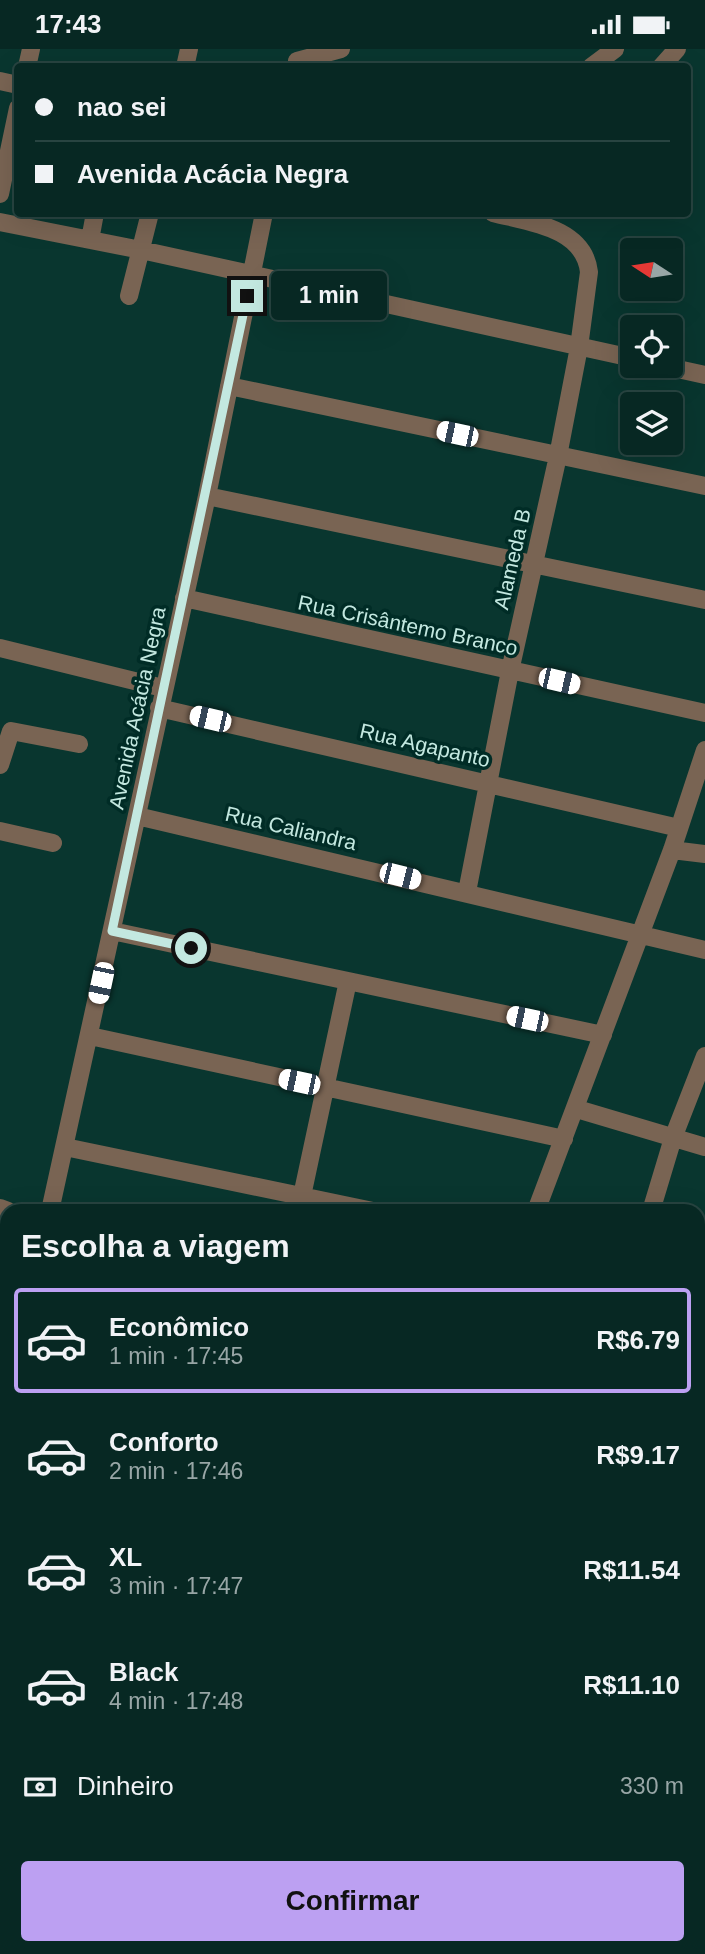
<!DOCTYPE html>
<html lang="pt">
<head>
<meta charset="utf-8">
<style>
  body { margin:0; font-family:Arial,sans-serif; background:#153430; color:#f1f3f6; height:100vh; display:flex; flex-direction:column; font-size:26px; white-space:nowrap }
  * { box-sizing:border-box; margin:0 }
  p { font-size:23px; color:#98a6a6 }
  .icon { flex:none; width:38px; height:38px; fill:none; stroke:currentColor; stroke-width:2; stroke-linecap:round; stroke-linejoin:round }
  .map { position:relative; flex:1; overflow:hidden }
  .sheet { position:absolute; left:0px; top:1155px; width:705px; height:751px; display:flex; flex-direction:column; background:#072823; border-radius:21px 21px 0 0; box-shadow:0 7px 28px #0002,0 0 0 2px #284441 }
  .sheet>* { flex:none }
  .guide { position:absolute; left:14px; top:14px; width:677px; height:154px; border-radius:7px; box-shadow:0 7px 28px #0002,0 0 0 2px #284441; display:grid; align-content:center; height:154px; padding:0 21px; background:#072823 }
  .needle { width:46px; rotate:282deg }
  .fabs { position:absolute; left:620px; top:189px; display:grid; gap:14px }
  .fabs a { display:grid; place-items:center; width:63px; height:63px; border-radius:7px; background:#072823; box-shadow:0 7px 28px #0002,0 0 0 2px #284441; font-size:35px }
  .end { position:absolute; width:32px; height:32px; margin:-16px; border:9px solid #c3e8e0; background:#111; box-shadow:0 0 0 4px #111 }
  .from { border-radius:50% }
  .bubble { position:absolute; height:49px; border-radius:7px; background:#072823; box-shadow:0 7px 28px #0002,0 0 0 2px #284441; font-size:23px; font-weight:800; line-height:49px; text-align:center }
  .car { position:absolute; width:21px; height:42px; margin:-21px -10px; border-radius:9px; box-shadow:0 0 5px 2px #0007; background:linear-gradient(#fff 24%,#345 0 40%,#fff 0 76%,#345 0 86%,#fff 0) }
  .guide b { display:flex; align-items:center; gap:24px; height:66px; font-size:26px }
  .guide b+b { border-top:2px solid #284441 }
  .guide i { width:18px; height:18px; background:#f1f3f6 }
  ul { padding:0; list-style:none }
  li { display:flex; align-items:center; gap:21px; height:105px; margin:0 14px 10px; padding:0 7px; border:4px solid transparent; border-radius:7px }
  li div { flex:1 }
  li b { display:block; font-size:26px }
  li em { font-style:normal; font-weight:800 }
  li.current { border-color:#bca0f2 }
  li>.icon { width:63px; height:63px; stroke-width:1.5 }
  h2 { padding:0 21px; font-size:32px; line-height:84px }
  .pay { display:flex; align-items:center; gap:18px; height:77px; padding:0 21px; font-size:26px }
  .pay p { margin-inline-start:auto }
  .button { display:flex; gap:14px; margin-top:auto; padding:14px 21px }
  .button a { flex:1; height:80px; border-radius:7px; background:#bca0f2; color:#111; font-size:28px; font-weight:800; line-height:80px; text-align:center }
  .status { display:flex; justify-content:space-between; align-items:center; height:49px; padding:0 35px; background:#072823; direction:ltr }
  .status svg { height:19px; fill:currentColor }
  .map>svg:first-child { display:block }
</style>
</head>
<body>
<div class="status"><b>17:43</b><svg viewBox="0 0 49 12"><path d="M0 12V9h3v3zM5 12V6h3v6zM10 12V3h3v9zM15 12V0h3v12zM26 1h20v11H26zM47 4h2v5h-2z"/></svg></div>
<div class="map">
<svg width="705" height="1905" viewBox="0 0 705 1905">
  <rect width="100%" height="100%" fill="#09362f"/>
  <g fill="none" stroke-linecap="round" stroke-linejoin="round">
    <!-- minor -->
    <path stroke="#796453" stroke-width="18" d="M297 12 341 0
      M27 18 31 0
      M185 18 189 0
      M591 18 615 0
      M661 18 677 0
      M0 32 18 36
      M0 145 18 59
      M0 173 141 201 632 309
      M90 191 95 164
      M129 247 150 164
      M664 317 705 326
      M229 337 705 437
      M207 447 705 551
      M184 549 705 664
      M0 599 163 639
      M159 659 679 779
      M0 716 11 682 79 695
      M137 767 705 901
      M0 782 53 794
      M672 801 705 805
      M467 843 510 622 558 407 579 298 589 223C584 178 528 173 493 164
      M112 882 603 986
      M90 987 564 1090
      M577 1060 705 1098
      M65 1098 373 1162
      M302 1147 348 932
      M0 1159 8 1162
      M50 1162 207 447 264 164
      M536 1162 672 801 705 701
      M651 1162 673 1089 705 1007
      M698 1280 705 1261
      M0 1377 7 1345
      M698 1406 705 1405
      M0 1486 7 1488
      M0 1605 7 1607
      M698 1769 705 1764"/>
    <!-- major -->
    <path stroke="#c29876" stroke-width="18" d="M0 1786 7 1788
      M436 1899 463 1905"/>
    <!-- highway -->
    <path stroke="#e0ac83" stroke-width="21" d="M608 1905 642 1902 654 1905"/>
  </g>
  <g fill="none" stroke-linecap="round" stroke-linejoin="round">
    <!-- route -->
    <path stroke="#c3e8e0" stroke-width="9" d="M191 899 112 882 247 247"/>
  </g>
  <g text-anchor="middle" dominant-baseline="central" stroke-width="7" stroke-linejoin="round" paint-order="stroke">
    <!-- street labels -->
    <g font-size="21" fill="#c3e8e0" stroke="#002c26">
      <text transform="translate(512 510) rotate(-77)">Alameda B</text>
      <text transform="translate(408 576) rotate(12)">Rua Crisântemo Branco</text>
      <text transform="translate(137 659) rotate(-78)">Avenida Acácia Negra</text>
      <text transform="translate(425 696) rotate(13)">Rua Agapanto</text>
      <text transform="translate(291 779) rotate(13)">Rua Caliandra</text>
    </g>
  </g>
</svg>
<div class="fabs">
<a><svg class="needle" viewBox="-14 -14 28 28"><path d="M0-13l5 13h-10z" fill="#e53935"/><path d="M0 13l5-13h-10z" fill="#98a6a6"/></svg></a>
<a><svg class="icon" aria-label="locate" viewBox="0 0 24 24"><circle cx="12" cy="12" r="6"/><path d="M12 2v4M12 18v4M2 12h4M18 12h4"/></svg></a>
<a><svg class="icon" aria-label="layers" viewBox="0 0 24 24"><path d="M12 4l9 5-9 5-9-5zM3 14l9 5 9-5"/></svg></a>
</div>
<i class="end from" style="left:191px;top:899px"></i>
<i class="end" style="left:247px;top:247px"></i>
<div class="bubble" style="left:271px;top:222px;width:116px">1 min</div>
<i class="car" style="left:457px;top:385px;rotate:282deg"></i>
<i class="car" style="left:559px;top:632px;rotate:103deg"></i>
<i class="car" style="left:210px;top:670px;rotate:283deg"></i>
<i class="car" style="left:400px;top:827px;rotate:104deg"></i>
<i class="car" style="left:101px;top:934px;rotate:192deg"></i>
<i class="car" style="left:527px;top:970px;rotate:282deg"></i>
<i class="car" style="left:299px;top:1033px;rotate:282deg"></i>
<div class="guide">
<b><i class="from"></i>nao sei</b>
<b><i></i>Avenida Acácia Negra</b>
</div>
<section class="sheet">
<h2>Escolha a viagem</h2>
<ul>
<li class="current"><svg class="icon" aria-label="car" viewBox="0 0 24 24"><path d="M5 17H2v-5l4-1 3-4h7l3 4 3 1v5h-3M9 17h6M6 11h13"/><circle cx="7" cy="17" r="2"/><circle cx="17" cy="17" r="2"/></svg><div><b>Econômico</b><p>1 min · 17:45</p></div><em>R$6.79</em></li>
<li><svg class="icon" aria-label="car" viewBox="0 0 24 24"><path d="M5 17H2v-5l4-1 3-4h7l3 4 3 1v5h-3M9 17h6M6 11h13"/><circle cx="7" cy="17" r="2"/><circle cx="17" cy="17" r="2"/></svg><div><b>Conforto</b><p>2 min · 17:46</p></div><em>R$9.17</em></li>
<li><svg class="icon" aria-label="car" viewBox="0 0 24 24"><path d="M5 17H2v-5l4-1 3-4h7l3 4 3 1v5h-3M9 17h6M6 11h13"/><circle cx="7" cy="17" r="2"/><circle cx="17" cy="17" r="2"/></svg><div><b>XL</b><p>3 min · 17:47</p></div><em>R$11.54</em></li>
<li><svg class="icon" aria-label="car" viewBox="0 0 24 24"><path d="M5 17H2v-5l4-1 3-4h7l3 4 3 1v5h-3M9 17h6M6 11h13"/><circle cx="7" cy="17" r="2"/><circle cx="17" cy="17" r="2"/></svg><div><b>Black</b><p>4 min · 17:48</p></div><em>R$11.10</em></li>
</ul>
<div class="pay"><svg class="icon" aria-label="cash" viewBox="0 0 24 24"><path d="M3 7h18v10H3z"/><circle cx="12" cy="12" r="2"/></svg>Dinheiro<p>330 m</p></div>
<div class="button"><a>Confirmar</a></div>
</section>
</div>
</body>
</html>
